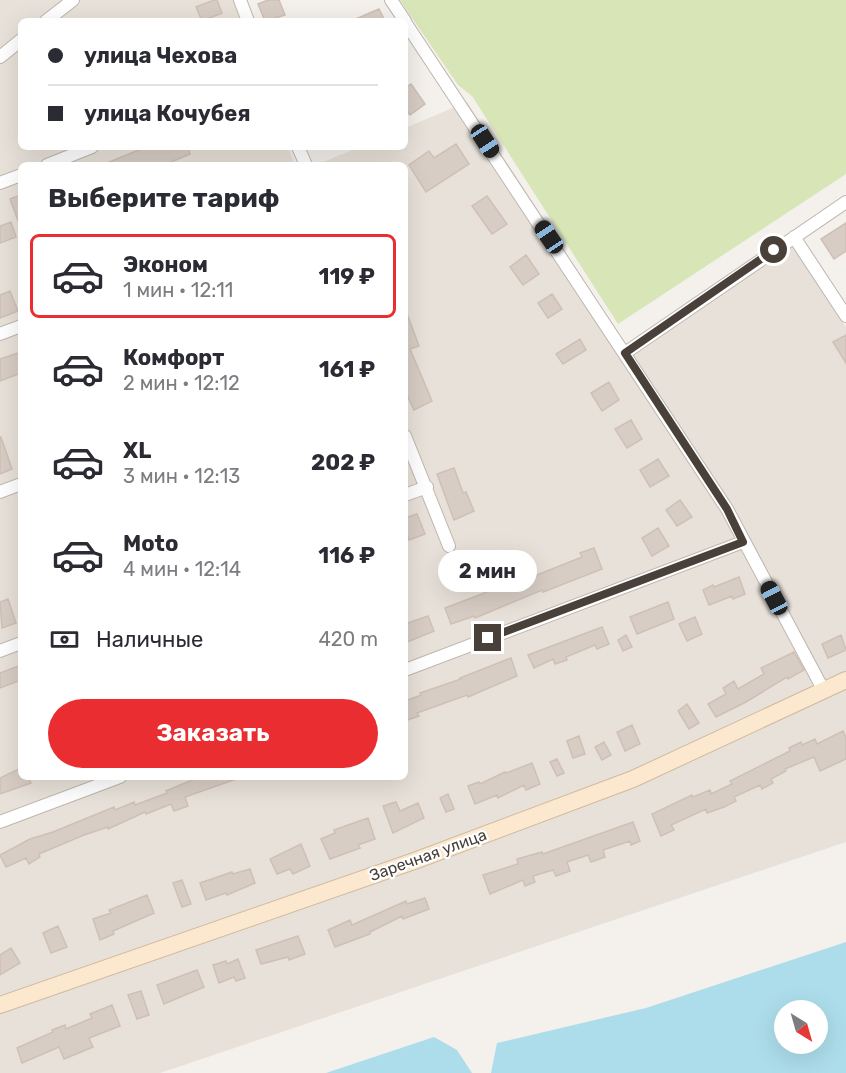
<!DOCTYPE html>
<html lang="ru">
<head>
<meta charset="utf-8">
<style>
  body { margin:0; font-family:Rubik,sans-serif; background:#f2f2f3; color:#2b2b33; height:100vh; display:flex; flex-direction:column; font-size:22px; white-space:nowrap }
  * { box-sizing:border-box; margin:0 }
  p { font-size:20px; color:#7c7c81 }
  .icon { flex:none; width:33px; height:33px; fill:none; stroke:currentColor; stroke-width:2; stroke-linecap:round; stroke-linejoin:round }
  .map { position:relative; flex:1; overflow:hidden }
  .details { position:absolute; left:18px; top:162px; width:390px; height:618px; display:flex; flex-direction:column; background:#fff; border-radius:9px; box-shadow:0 6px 24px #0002 }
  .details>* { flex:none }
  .guide { position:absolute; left:18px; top:18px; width:390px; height:132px; border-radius:9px; box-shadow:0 6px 24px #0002; display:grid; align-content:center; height:132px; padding:0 30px; background:#fff }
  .needle { width:39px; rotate:143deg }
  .tools { position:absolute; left:774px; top:1000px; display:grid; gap:12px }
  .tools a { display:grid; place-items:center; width:54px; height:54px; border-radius:50%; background:#fff; box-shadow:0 6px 24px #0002; font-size:30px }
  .end { position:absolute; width:27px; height:27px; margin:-14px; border:8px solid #484039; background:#fff; box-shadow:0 0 0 3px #fff }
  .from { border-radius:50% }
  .bubble { position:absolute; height:42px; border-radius:21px; background:#fff; box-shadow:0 6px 24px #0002; font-size:20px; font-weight:700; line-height:42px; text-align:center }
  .car { position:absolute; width:18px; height:36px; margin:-18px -9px; border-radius:8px; box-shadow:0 0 4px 2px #0007; background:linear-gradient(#222 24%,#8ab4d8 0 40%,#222 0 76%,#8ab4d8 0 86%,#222 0) }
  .guide b { display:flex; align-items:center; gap:21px; height:57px; font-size:22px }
  .guide b+b { border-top:2px solid #e1e1e2 }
  .guide i { width:15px; height:15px; background:#2b2b33 }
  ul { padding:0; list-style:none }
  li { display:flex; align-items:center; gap:18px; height:84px; margin:0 12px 9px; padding:0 18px; border:3px solid transparent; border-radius:9px }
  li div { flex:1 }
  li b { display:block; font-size:22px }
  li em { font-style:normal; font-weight:700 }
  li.current { border-color:#e92d31 }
  li>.icon { width:54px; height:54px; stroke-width:1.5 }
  h2 { padding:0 30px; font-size:27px; line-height:72px }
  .pay { display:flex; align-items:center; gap:15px; height:66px; padding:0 30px; font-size:22px }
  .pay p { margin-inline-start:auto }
  .button { display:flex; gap:12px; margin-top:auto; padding:12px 30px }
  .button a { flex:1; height:69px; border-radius:36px; background:#e92d31; color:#fff; font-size:24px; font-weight:700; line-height:69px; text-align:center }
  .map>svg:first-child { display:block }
</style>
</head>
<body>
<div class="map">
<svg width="846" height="1073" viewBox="0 0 846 1073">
  <rect width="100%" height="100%" fill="#f4f0eb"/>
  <!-- residential -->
  <path fill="#e8e1d9" d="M0 0H233L240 21H21V147H288L295 165H21V777H405V165H316L359 147H405V128L467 102 633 356 793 246 846 327V842L160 1073H0Z"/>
  <!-- green -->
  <path fill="#d8e5b7" d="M400 0H846V174L618 324 472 96 458 85Z"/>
  <!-- water -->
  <path fill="#adddeb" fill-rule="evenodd" d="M846 942V1073H491L497 1043 646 1008ZM784 1011H818V1044H784Z
    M434 1037 457 1050 472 1073H326Z"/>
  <!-- building -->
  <path fill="#d8cdc4" stroke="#cfc0b5" stroke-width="1.5" d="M214 0H217L222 13 202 21 196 7Z
    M268 0H279L285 15 265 21 258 4Z
    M379 9 385 21H351Z
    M411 84 425 104 410 115 405 108V88Z
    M456 144 469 164 426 192 409 165 429 151 434 158Z
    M146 147H188L190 154 164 165H102Z
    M21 195V226H20L10 199Z
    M487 196 507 224 492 234 472 206Z
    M11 222 16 237 0 243V226Z
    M846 223V251L834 259 821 239Z
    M526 255 539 274 523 285 510 267Z
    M10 291 18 311 0 318V295Z
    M552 294 562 309 548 318 538 303Z
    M406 311 419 346 410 349 432 401 414 410 405 391Z
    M846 335V363L833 342Z
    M580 339 586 350 563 364 556 354Z
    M21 352V373L0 381V359Z
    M609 382 619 400 602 411 591 393Z
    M631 420 642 439 627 448 615 429Z
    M1 437 12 469 0 474V438Z
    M658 459 669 476 650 487 640 470Z
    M454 468 463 493 466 492 474 511 454 520 437 474Z
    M680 500 692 517 677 526 666 510Z
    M417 514 425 534 409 540 405 529V518Z
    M658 528 669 546 652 556 642 538Z
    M594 548 602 569 543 592 542 590 475 618 474 616 451 624 445 608 482 594 525 575 527 579 582 557 580 553Z
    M739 577 745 594 733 599 732 596 709 605 703 590 713 585 714 587Z
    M8 599 16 623 2 628 0 602Z
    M668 602 674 619 637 634 630 617Z
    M428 616 434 631 405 643V624Z
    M695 617 702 634 687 641 679 624Z
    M602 627 609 644 597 649 595 645 566 657 567 660 555 664 553 659 534 668 528 655Z
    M626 635 632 647 623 651 618 640Z
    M841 635 846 650 828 658 822 644Z
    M794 652 804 670 788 679 787 677 746 702 716 717 708 704 726 694 723 688 734 681 738 689 764 674 761 668Z
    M511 658 517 676 468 697 467 695 417 713 419 716 405 721V701L421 695 420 693 461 679 460 678Z
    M21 665V680L0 688V673Z
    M687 704 699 723 689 729 678 711Z
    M632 725 640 744 625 751 617 732Z
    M843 731 846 738V759L820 771 814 757 785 769 786 771 771 779 773 783 762 789 760 785 734 797 736 801 724 807 707 813 706 809 671 825 674 830 661 836 652 814 692 795 693 797 710 790 711 794 732 784 730 781 790 751 789 748 801 742 802 745 815 739 817 744Z
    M579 736 585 754 573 758 567 741Z
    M604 742 611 755 602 760 595 747Z
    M557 759 564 773 557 776 550 762Z
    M532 763 540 784 526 790 524 785 498 798 497 795 475 804 468 786 479 782 480 784 505 772 506 773Z
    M21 768V777H28L31 783 0 794V778Z
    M199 777 239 778 185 797 188 806 174 811 171 804 146 814 145 812 108 829V827L84 835 39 854 40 857 29 864 26 858 6 867 0 855 30 839 53 832 114 807 115 810 134 802 135 805 167 793 166 791Z
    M448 794 454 809 446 812 440 798Z
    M396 802 400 811 418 803 424 818 393 833 383 806Z
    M368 818 375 839 358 845 360 848 330 859 321 839 335 833 334 830Z
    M633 822 640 841 631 845 630 841 603 850 605 857 591 862 588 855 567 862 570 871 556 876 553 870 533 876 535 882 525 886 523 880 490 894 483 875 518 864 517 859 542 852 543 854Z
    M301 844 310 866 293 874 290 869 277 874 270 859Z
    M250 869 255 883 227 895 226 893 206 900 200 883 232 872 233 874Z
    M182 880 191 904 182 907 173 883Z
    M147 895 154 913 113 931 114 934 100 940 93 919 111 913 109 910Z
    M425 898 429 909 403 919 402 916 370 932V934L335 947 328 930 350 920 352 925 406 901 407 904Z
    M58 926 67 947 51 953 43 933Z
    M298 936 305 954 289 960 288 957 261 964 256 950Z
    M11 948 20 963 0 975V955Z
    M238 959 245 978 236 981 234 977 219 983 213 965 226 961 227 964Z
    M197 970 204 987 164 1004 157 985Z
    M141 991 149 1015 137 1019 128 995Z
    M112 1005 120 1026 89 1038 93 1047 64 1059 59 1047 22 1063 17 1048 53 1032 52 1030 65 1025 66 1029 92 1018 90 1014Z"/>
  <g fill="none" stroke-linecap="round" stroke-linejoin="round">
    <!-- street casing -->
    <g stroke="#bfb6ae" stroke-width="14">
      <path id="street" d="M240 0 248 21
        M391 0 405 21
        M46 21 73 0
        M405 22 727 509 824 691
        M0 57 21 40
        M298 147 306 165
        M47 165 92 147
        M0 183 21 175
        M794 237 846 316
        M0 334 21 326
        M625 353 846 202
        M405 436 449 546
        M0 492 21 484
        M405 495 427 487
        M0 651 21 643
        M405 670 743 542
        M0 822 120 777"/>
    </g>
    <!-- secondary casing -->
    <g stroke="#d0ba9e" stroke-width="18">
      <path id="secondary" d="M0 1005 417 860 633 779 846 680"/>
    </g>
    <!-- street -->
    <use href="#street" stroke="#fff" stroke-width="12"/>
    <!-- secondary -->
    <use href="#secondary" stroke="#fbe8ce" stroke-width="16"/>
  </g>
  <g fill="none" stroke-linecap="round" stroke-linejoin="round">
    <!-- route -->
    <path stroke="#484039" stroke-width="8" d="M488 638 743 542 727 509 625 353 774 250"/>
  </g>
  <g text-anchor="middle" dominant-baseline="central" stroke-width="4.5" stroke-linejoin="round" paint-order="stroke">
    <!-- street labels -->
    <g font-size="16" fill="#484039" stroke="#fff">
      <text transform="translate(428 855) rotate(-20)">Заречная улица</text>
    </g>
  </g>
</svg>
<div class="tools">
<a><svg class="needle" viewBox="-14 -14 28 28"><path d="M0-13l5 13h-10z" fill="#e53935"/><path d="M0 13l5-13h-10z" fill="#7c7c81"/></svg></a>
</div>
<i class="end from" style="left:774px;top:250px"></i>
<i class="end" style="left:488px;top:638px"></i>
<div class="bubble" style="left:438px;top:550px;width:99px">2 мин</div>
<i class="car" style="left:485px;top:141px;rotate:147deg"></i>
<i class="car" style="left:549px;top:237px;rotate:326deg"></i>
<i class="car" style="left:774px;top:598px;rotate:332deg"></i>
<div class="guide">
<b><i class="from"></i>улица Чехова</b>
<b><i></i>улица Кочубея</b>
</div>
<section class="details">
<h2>Выберите тариф</h2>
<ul>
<li class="current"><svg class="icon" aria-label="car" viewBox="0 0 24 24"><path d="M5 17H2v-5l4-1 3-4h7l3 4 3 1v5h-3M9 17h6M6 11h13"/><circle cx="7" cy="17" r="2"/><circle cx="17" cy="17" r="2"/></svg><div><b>Эконом</b><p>1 мин · 12:11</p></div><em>119 ₽</em></li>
<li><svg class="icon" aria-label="car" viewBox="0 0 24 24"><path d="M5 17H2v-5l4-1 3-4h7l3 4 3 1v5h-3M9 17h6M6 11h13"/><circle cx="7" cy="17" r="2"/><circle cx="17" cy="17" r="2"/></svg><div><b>Комфорт</b><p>2 мин · 12:12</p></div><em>161 ₽</em></li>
<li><svg class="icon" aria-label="car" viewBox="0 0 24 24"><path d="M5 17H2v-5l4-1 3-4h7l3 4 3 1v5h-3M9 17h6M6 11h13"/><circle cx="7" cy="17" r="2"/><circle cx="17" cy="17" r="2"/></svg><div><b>XL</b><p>3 мин · 12:13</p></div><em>202 ₽</em></li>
<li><svg class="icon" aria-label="car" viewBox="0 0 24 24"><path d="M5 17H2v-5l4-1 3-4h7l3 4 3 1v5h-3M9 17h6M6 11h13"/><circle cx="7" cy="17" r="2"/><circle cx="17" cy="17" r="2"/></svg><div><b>Moto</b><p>4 мин · 12:14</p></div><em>116 ₽</em></li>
</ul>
<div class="pay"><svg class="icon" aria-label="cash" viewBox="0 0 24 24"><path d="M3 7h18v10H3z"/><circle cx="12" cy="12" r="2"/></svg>Наличные<p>420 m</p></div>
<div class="button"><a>Заказать</a></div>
</section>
</div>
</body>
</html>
